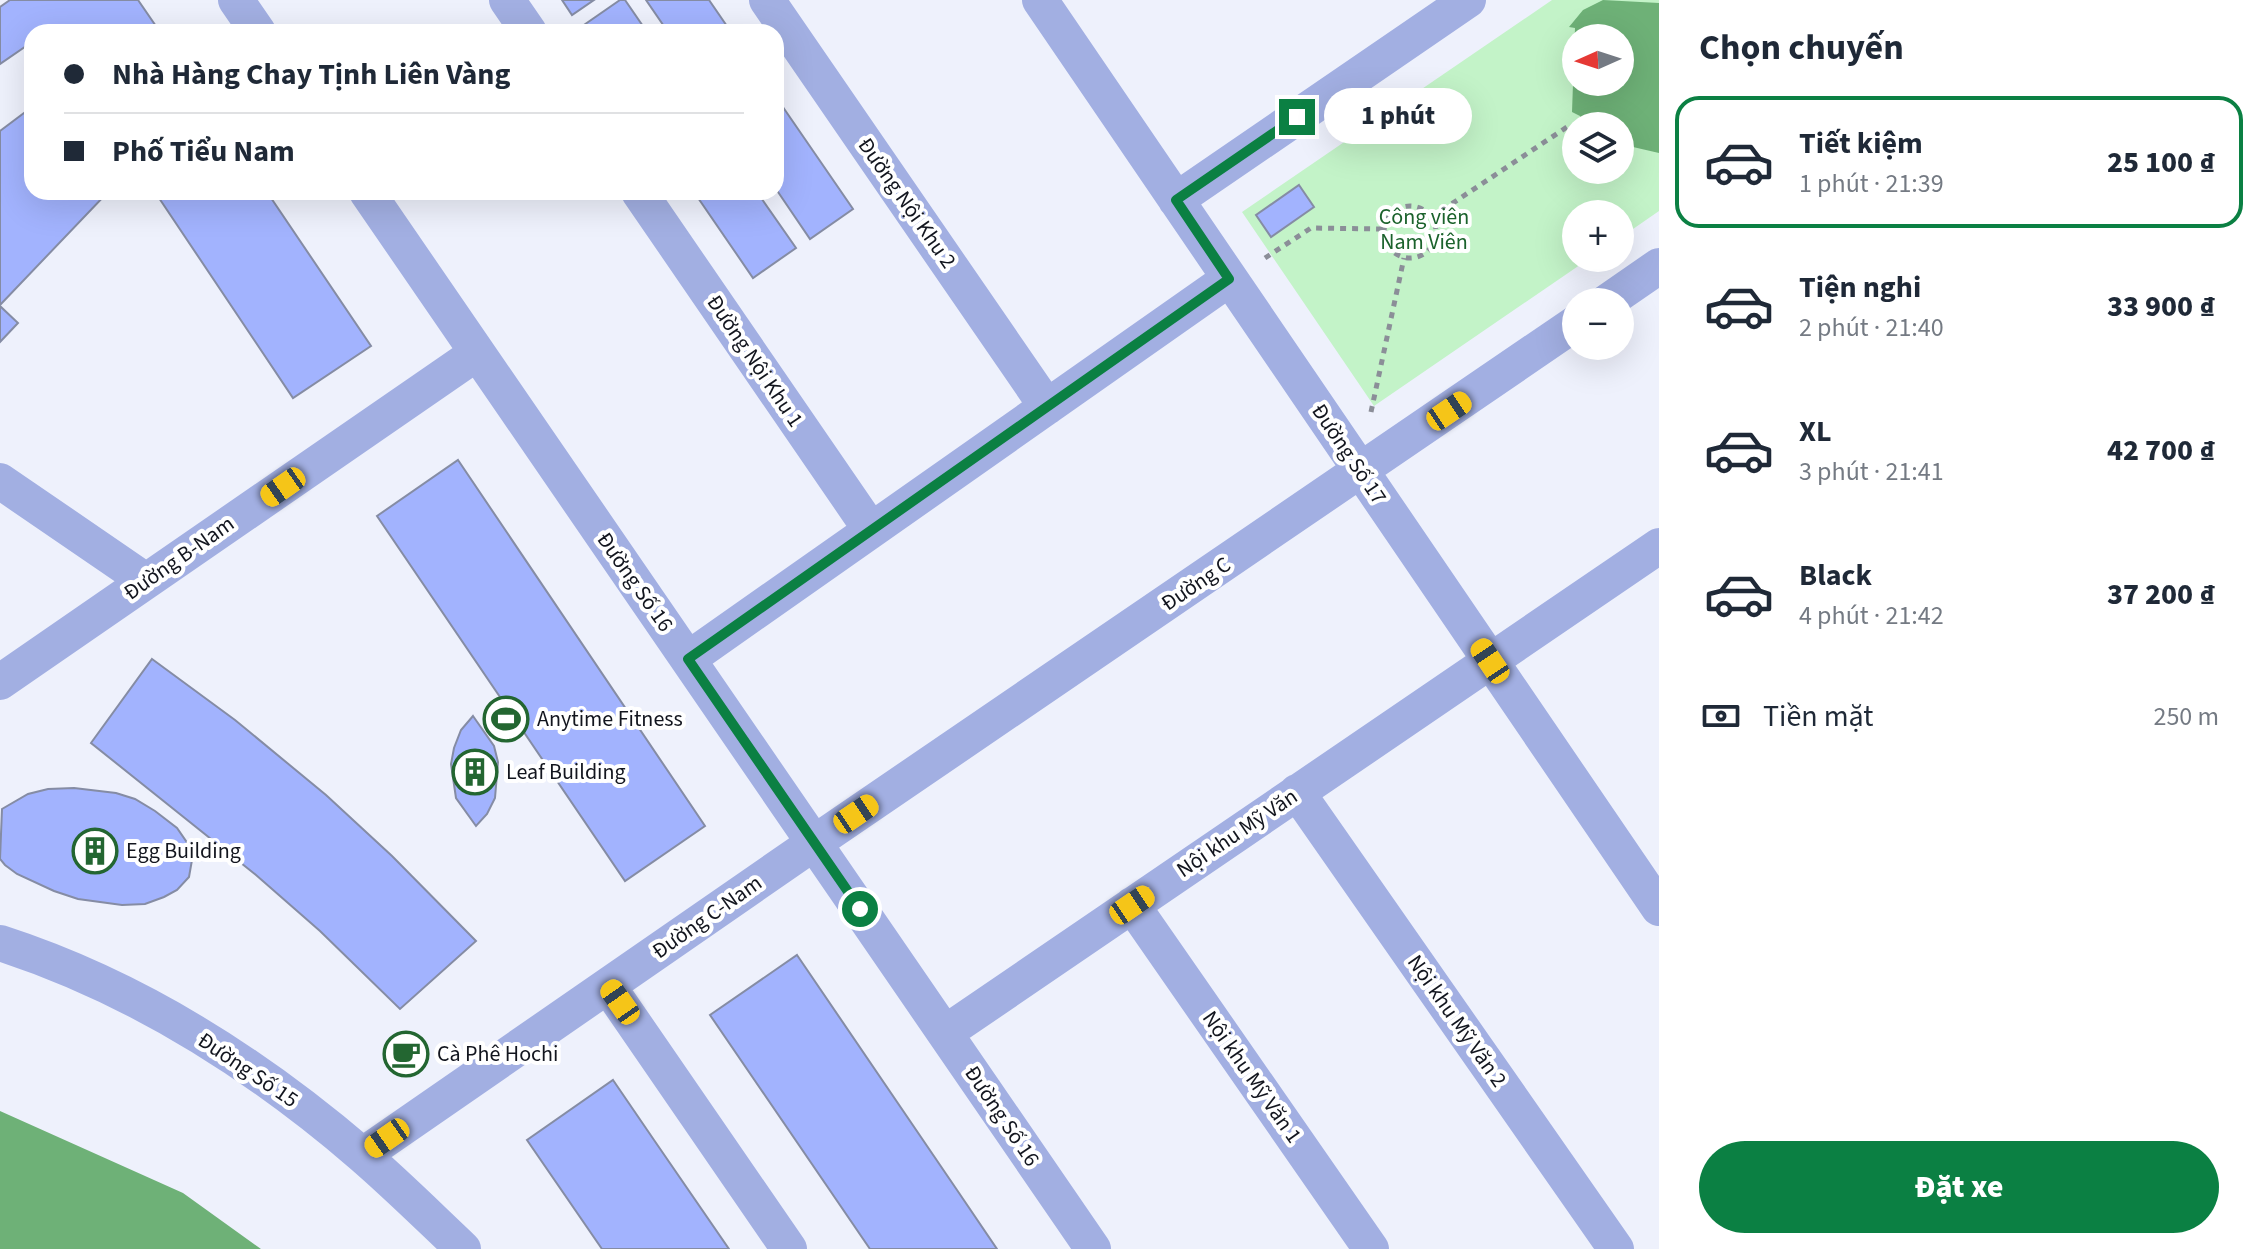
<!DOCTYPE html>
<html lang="vi">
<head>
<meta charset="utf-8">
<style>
  body { margin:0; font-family:"Source Sans 3",sans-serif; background:#f6f6f7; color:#1f2937; height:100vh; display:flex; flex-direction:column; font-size:30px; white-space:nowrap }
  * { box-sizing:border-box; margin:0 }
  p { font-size:26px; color:#747a83 }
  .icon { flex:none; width:44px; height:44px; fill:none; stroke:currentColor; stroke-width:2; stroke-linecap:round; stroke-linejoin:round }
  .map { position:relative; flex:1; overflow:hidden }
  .sheet { display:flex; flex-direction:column; background:#fff; width:600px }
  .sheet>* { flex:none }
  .top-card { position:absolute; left:24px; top:24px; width:760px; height:176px; border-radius:24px; box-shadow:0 8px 32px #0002; display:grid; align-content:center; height:176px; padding:0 40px; background:#fff }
  .needle { width:52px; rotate:267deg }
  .fabs { position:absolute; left:1562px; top:24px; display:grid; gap:16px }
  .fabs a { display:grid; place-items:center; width:72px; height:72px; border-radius:50%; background:#fff; box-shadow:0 8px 32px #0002; font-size:40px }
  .end { position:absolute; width:36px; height:36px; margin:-18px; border:10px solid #0b8043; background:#fff; box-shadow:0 0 0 4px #fff }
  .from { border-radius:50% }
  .bubble { position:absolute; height:56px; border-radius:28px; background:#fff; box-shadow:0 8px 32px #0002; font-size:26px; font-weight:800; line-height:56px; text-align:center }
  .car { position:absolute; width:24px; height:48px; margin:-24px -12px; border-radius:10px; box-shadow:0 0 6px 2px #0007; background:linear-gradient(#f5c518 24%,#345 0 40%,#f5c518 0 76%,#345 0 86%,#f5c518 0) }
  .top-card b { display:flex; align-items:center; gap:28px; height:76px; font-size:30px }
  .top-card b+b { border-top:2px solid #e0e1e3 }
  .top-card i { width:20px; height:20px; background:#1f2937 }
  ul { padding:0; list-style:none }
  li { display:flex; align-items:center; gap:24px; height:132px; margin:0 16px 12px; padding:0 24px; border:4px solid transparent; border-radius:24px }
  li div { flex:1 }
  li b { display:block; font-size:30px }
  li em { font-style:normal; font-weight:800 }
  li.active { border-color:#0b8043 }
  li>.icon { width:72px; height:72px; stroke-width:1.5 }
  h2 { padding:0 40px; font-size:36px; line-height:96px }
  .pay { display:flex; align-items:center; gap:20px; height:88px; padding:0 40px; font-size:30px }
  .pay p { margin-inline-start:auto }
  .cta { display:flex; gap:16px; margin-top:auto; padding:16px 40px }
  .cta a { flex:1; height:92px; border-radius:48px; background:#0b8043; color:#fff; font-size:32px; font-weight:800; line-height:92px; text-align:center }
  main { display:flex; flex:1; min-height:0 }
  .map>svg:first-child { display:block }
</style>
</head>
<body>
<main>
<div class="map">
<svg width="1659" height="1249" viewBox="0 0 1659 1249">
  <rect width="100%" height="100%" fill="#eef1fc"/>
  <!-- green -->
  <path fill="#c3f3c8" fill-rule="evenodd" d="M1552 0H1659V211L1620 238V214H1576V258H1590L1374 406 1242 212ZM1576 38H1620V82H1576ZM1576 126H1620V170H1576Z"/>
  <!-- water -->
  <path fill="#6eb177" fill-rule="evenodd" d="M1603 0 1659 3V153L1620 144V126H1585L1580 116 1572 112 1575 28 1569 27 1583 10ZM1576 38H1620V82H1576Z
    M0 1111 183 1193 261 1249H0Z"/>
  <!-- building -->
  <path fill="#a2b3fe" stroke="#858ca4" stroke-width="2" d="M10 0H138L160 32H32V42L0 64V7Z
    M562 0H594L572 15Z
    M620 0H625L647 32H584L581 27Z
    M646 0H709L731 32H668Z
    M776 97 853 209 810 239 776 189Z
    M32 107V192H108L0 305V131Z
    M1299 185 1314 207 1271 237 1256 215Z
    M155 192H267L371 346 293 398Z
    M694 192H757L796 248 753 278Z
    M0 306 18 323 0 342Z
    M458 460 705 826 625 881 377 516Z
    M152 659 235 720 326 795 392 856 476 941 400 1009 320 931 256 875 91 743Z
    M473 716 494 746 498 762 495 798 487 814 476 826 456 798 451 764 454 748 461 730Z
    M74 788 116 793 135 799 155 811 177 828 188 844 192 860 189 877 177 890 164 897 145 904 122 905 78 899 54 891 17 874 5 865 0 859 2 809 28 794 48 789Z
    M797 955 957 1190 997 1249H870L710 1015Z
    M613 1080 654 1140 729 1249H602L527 1140Z"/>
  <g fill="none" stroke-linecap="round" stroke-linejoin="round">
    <!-- path -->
    <path stroke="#8b8e98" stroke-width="5" stroke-dasharray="6 6" stroke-linecap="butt" d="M1384 232a26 26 0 1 1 52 0a26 26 0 1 1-52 0Z
      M1432 217 1567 127
      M1265 258 1311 228 1384 229
      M1371 412 1404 258"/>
    <!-- minor -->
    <path stroke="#a2afe2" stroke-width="36" d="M236 0 258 32
      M507 0 529 32
      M767 0 1047 407
      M1040 0 1659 908
      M367 192 1093 1249
      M639 192 871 530
      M1176 200 1468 0
      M1607 302 1659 266
      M0 481 146 581
      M688 659 1229 279
      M0 682 477 353
      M1297 792 1616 1249
      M1132 905 1371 1249
      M0 943C133 986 255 1063 361 1154 396 1184 429 1217 463 1249
      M608 986 789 1249
      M945 1033 1659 546
      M363 1155 814 843 1576 323"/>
  </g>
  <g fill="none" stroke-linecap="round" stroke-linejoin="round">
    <!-- route -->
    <path stroke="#0b8043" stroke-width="10" d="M860 909 688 659 1229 279 1176 200 1297 117"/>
  </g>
  <!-- icons -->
  <defs>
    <g id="stadium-ring" transform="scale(2.3)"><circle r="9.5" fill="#fff" stroke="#236631" stroke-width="1.5"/><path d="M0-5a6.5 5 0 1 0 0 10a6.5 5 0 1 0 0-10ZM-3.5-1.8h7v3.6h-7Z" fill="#236631"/></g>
    <g id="building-ring" transform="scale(2.3)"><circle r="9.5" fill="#fff" stroke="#236631" stroke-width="1.5"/><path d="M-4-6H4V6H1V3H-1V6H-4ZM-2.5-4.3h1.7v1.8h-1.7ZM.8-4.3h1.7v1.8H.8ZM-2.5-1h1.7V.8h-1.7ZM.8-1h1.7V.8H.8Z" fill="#236631"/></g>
    <g id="cafe-ring" transform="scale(2.3)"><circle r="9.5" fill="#fff" stroke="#236631" stroke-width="1.5"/><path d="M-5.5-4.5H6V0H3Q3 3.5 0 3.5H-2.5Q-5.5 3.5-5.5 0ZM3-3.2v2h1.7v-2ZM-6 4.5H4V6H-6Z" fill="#236631"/></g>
  </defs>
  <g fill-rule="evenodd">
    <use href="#stadium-ring" x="506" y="719"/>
    <use href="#building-ring" x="475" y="772"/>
    <use href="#building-ring" x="95" y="851"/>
    <use href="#cafe-ring" x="406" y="1054"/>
  </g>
  <g text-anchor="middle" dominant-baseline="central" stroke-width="8" stroke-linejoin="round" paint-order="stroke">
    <!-- street labels -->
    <g font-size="22" fill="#12151e" stroke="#fff">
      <text transform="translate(907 203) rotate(55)">Đường Nội Khu 2</text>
      <text transform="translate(755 361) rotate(56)">Đường Nội Khu 1</text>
      <text transform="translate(1349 454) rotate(56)">Đường Số 17</text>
      <text transform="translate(179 558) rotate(-35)">Đường B-Nam</text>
      <text transform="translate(635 582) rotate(55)">Đường Số 16</text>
      <text transform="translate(1196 584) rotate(-34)">Đường C</text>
      <text transform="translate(1237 833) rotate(-34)">Nội khu Mỹ Văn</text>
      <text transform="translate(707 917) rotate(-35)">Đường C-Nam</text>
      <text transform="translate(1457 1021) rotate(55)">Nội khu Mỹ Văn 2</text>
      <text transform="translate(248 1070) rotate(34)">Đường Số 15</text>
      <text transform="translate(1252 1077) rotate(55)">Nội khu Mỹ Văn 1</text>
      <text transform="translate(1002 1116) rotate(56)">Đường Số 16</text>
    </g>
    <!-- park labels -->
    <g font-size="22" fill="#1b622c" stroke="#fff">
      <text x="1424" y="217">Công viên<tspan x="1424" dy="25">Nam Viên</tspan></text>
    </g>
    <!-- poi labels -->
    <g font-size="22" fill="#12151e" stroke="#fff" text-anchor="start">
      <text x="537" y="719">Anytime Fitness</text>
      <text x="506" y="772">Leaf Building</text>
      <text x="126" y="851">Egg Building</text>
      <text x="437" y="1054">Cà Phê Hochi</text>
    </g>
  </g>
</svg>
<div class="fabs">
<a><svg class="needle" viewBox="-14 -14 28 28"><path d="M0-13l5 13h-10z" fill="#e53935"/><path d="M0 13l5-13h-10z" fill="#747a83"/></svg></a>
<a><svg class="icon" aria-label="layers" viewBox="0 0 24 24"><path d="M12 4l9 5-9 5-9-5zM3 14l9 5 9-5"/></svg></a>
<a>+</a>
<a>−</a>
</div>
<i class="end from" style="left:860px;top:909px"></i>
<i class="end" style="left:1297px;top:117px"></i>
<div class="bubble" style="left:1324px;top:88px;width:148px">1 phút</div>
<i class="car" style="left:1449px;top:411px;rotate:56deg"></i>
<i class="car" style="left:283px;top:487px;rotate:235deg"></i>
<i class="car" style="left:1490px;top:661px;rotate:326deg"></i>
<i class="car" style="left:856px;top:814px;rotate:56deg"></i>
<i class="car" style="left:1132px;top:905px;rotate:56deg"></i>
<i class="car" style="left:620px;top:1002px;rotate:325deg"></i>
<i class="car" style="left:387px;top:1138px;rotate:235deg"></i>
<div class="top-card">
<b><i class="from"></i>Nhà Hàng Chay Tịnh Liên Vàng</b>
<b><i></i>Phố Tiểu Nam</b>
</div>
</div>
<section class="sheet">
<h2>Chọn chuyến</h2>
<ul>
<li class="active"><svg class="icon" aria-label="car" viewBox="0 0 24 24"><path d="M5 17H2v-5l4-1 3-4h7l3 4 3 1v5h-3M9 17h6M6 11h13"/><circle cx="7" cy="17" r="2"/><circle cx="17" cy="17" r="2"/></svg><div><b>Tiết kiệm</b><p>1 phút · 21:39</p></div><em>25 100 ₫</em></li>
<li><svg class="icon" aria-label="car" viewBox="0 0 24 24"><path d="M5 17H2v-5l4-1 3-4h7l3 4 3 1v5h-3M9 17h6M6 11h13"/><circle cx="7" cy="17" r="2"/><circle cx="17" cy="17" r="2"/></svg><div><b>Tiện nghi</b><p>2 phút · 21:40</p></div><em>33 900 ₫</em></li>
<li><svg class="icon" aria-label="car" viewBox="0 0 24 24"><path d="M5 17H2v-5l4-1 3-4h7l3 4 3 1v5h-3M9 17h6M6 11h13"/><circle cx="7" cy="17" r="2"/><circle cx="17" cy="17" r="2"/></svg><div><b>XL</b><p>3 phút · 21:41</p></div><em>42 700 ₫</em></li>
<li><svg class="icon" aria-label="car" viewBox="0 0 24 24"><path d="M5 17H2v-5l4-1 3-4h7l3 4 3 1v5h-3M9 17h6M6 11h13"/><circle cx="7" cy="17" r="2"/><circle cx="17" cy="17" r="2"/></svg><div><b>Black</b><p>4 phút · 21:42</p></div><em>37 200 ₫</em></li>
</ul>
<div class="pay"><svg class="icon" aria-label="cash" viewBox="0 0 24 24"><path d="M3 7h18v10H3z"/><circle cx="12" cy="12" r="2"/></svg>Tiền mặt<p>250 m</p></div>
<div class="cta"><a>Đặt xe</a></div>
</section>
</main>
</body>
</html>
